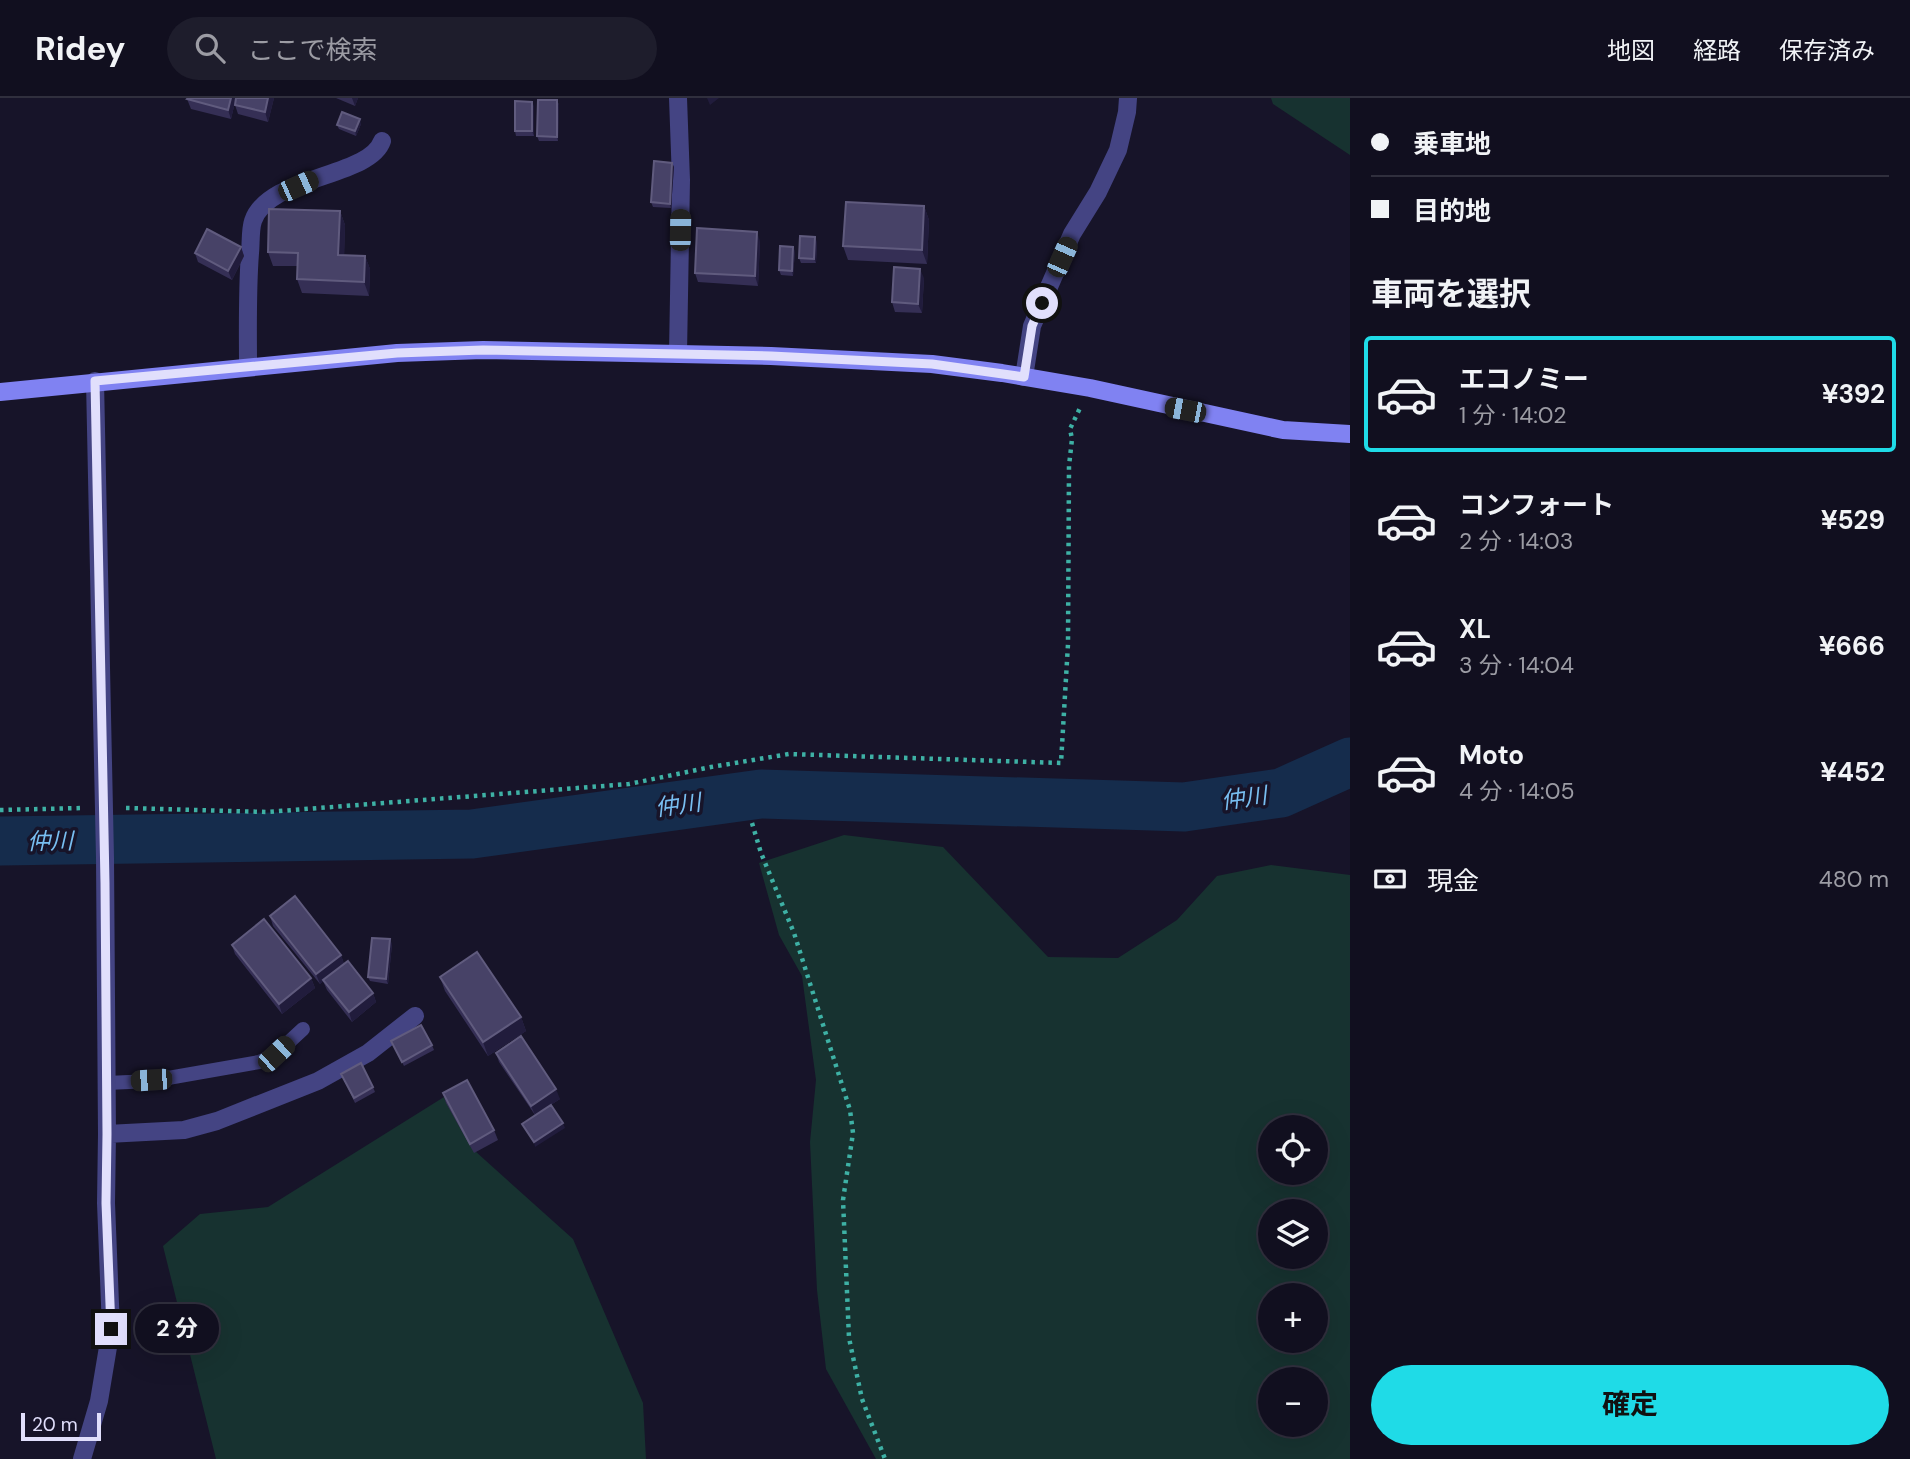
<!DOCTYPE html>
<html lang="ja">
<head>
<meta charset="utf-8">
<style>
  body { margin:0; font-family:"DM Sans","Noto Sans JP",sans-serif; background:#1e1d2c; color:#f1f3f6; height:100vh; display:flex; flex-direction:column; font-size:26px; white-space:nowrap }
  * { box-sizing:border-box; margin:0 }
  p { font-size:23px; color:#9c9ca4 }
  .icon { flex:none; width:38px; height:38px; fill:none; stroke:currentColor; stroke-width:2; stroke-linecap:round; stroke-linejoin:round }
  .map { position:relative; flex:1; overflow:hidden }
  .drawer { display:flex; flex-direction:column; background:#110f1f; width:560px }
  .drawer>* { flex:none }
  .top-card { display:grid; align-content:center; height:154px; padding:0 21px; background:#110f1f }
  .tools { position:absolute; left:1258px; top:1017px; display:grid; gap:14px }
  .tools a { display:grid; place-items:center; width:70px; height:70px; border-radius:50%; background:#110f1f; box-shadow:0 7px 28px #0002,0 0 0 2px #302f3d; font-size:35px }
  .scale { position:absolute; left:21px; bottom:18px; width:80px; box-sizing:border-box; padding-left:7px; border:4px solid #e1dffc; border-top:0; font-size:19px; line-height:24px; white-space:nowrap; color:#e1dffc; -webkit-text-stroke:5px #171429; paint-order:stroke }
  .end { position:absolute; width:32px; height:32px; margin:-16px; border:9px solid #e1dffc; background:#111; box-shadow:0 0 0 4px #111 }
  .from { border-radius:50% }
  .bubble { position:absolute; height:49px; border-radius:24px; background:#110f1f; box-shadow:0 7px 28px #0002,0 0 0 2px #302f3d; font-size:23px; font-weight:700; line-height:49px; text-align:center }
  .car { position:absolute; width:21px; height:42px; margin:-21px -10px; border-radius:9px; box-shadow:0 0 5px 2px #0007; background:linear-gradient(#222 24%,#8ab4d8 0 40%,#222 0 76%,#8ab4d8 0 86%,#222 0) }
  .top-card b { display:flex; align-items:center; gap:24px; height:66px; font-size:26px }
  .top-card b+b { border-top:2px solid #302f3d }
  .top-card i { width:18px; height:18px; background:#f1f3f6 }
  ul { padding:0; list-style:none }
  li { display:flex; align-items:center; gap:21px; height:116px; margin:0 14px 10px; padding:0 7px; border:4px solid transparent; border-radius:7px }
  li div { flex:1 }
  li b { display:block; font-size:26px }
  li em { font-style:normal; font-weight:700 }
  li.active { border-color:#1fdbe7 }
  li>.icon { width:63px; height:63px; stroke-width:1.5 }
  h2 { padding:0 21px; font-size:32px; line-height:84px }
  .pay { display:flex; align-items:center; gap:18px; height:77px; padding:0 21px; font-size:26px }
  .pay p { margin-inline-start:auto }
  .button { display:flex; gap:14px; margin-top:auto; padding:14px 21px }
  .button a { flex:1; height:80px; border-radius:42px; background:#1fdbe7; color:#111; font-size:28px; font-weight:700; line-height:80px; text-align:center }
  header { display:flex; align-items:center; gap:42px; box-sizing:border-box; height:98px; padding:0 35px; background:#110f1f; border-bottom:2px solid #302f3d }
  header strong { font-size:33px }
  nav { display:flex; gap:38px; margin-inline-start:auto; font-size:24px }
  .search { width:490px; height:63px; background:#1e1d2c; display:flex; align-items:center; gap:18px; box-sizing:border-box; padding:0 24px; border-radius:38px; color:#9c9ca4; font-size:26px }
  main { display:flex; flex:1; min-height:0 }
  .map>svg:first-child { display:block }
</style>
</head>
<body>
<header>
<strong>Ridey</strong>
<div class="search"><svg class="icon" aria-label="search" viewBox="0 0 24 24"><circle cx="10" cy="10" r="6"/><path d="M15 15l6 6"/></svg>ここで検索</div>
<nav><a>地図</a><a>経路</a><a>保存済み</a></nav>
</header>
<main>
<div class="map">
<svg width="1350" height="1361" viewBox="0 0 1350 1361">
  <rect width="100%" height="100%" fill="#171429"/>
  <!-- green -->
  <path fill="#173230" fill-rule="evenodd" d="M1271 0H1350V57L1273 6Z
    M844 737 943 749 1048 859 1118 860 1177 822 1217 778 1271 767 1350 777V1361H876L826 1271 817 1192 810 1044 816 982 802 878 779 837 759 765ZM1316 1029V1074H1270V1029ZM1316 1113V1158H1270V1113ZM1270 1197H1316V1242H1270ZM1270 1281H1316V1326H1270Z
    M444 999 475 1053 573 1141 643 1305 646 1361H216L163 1148 200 1116 268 1109Z"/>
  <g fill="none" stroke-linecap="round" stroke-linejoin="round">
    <!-- river -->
    <path stroke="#152c4c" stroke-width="49" d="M0 743 472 736 761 696 1184 709 1281 695 1350 664"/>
    <!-- path -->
    <path stroke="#3eb1a5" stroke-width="4.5" stroke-dasharray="3.5 5" stroke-linecap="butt" d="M126 710 267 714 629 686 711 669 789 656 1061 665 1068 546 1069 368 1072 341 1070 331 1080 310
      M0 712 82 710
      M752 725 761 755 794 835 850 1012 853 1035 843 1102 849 1240 862 1301 885 1361"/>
    <!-- lane -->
    <path stroke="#444483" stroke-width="14" d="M107 985 151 983 259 964 276 956 303 931"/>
    <!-- street -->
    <path stroke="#444483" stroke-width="18" d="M678 0 681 82 678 256
      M248 269C248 231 247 194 250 155 251 146 250 132 253 123 268 78 370 79 382 43
      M1024 279 1032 228 1072 136 1098 94 1118 52 1127 14 1128 0
      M107 1036 184 1032 217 1023 318 983 368 955 415 918
      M82 1361 99 1303 111 1231 106 1105 107 1036 105 760 95 283"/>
    <!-- secondary -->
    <path stroke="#8082f2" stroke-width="18" d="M0 294 397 255 483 252 771 258 932 266 1002 275 1090 290 1283 332 1350 336"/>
  </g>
  <!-- wall -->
  <path fill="#352f55" d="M236 0 231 21 191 11 187 1Z
    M236 0H274L268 24 238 16 235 7Z
    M336 0H358L355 8Z
    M557 2 559 7 558 43H539L537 38Z
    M534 8V38H516L515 33Z
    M361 26 356 38 339 31 337 27Z
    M672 65 674 69 671 110 653 109 651 104Z
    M924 108 929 122 927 166 848 162 843 148Z
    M340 113 345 127 344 157 365 158 370 171 369 198 302 195 297 181 298 168H273L268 154Z
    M760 143 758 188 698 184 695 175Z
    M817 144 816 165H801L799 160Z
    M241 149 244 158 232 182 198 164 195 155Z
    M795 153 793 178 781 177 779 172Z
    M924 180 922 215 895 214 892 204Z
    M270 818 341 857 344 866 373 895 376 904 352 924 327 892 323 883 320 886 273 828Z
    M392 846 388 886 370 883 368 879Z
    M232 847 311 880 315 890 282 916 235 856Z
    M440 879 521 919 526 933 488 958 445 893Z
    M391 943 432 947 434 952 404 968Z
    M496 955 560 1001 535 1017 499 964Z
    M341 976 373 989 375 994 355 1005Z
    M443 995 494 1032 498 1042 474 1055 446 1005Z"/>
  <!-- shaded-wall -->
  <path fill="#211c3c" d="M231 0H236L231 21 228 12Z
    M268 0H274L268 24 265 14Z
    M352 0H358L355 8Z
    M707 0H719L710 7Z
    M557 2 559 7 558 43 557 39Z
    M532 4 534 8V38L532 33Z
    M360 21 361 26 356 38 355 33Z
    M672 65 674 69 671 110 670 106Z
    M924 108 929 122 927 166 922 152Z
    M340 113 345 127 344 170 338 157Z
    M757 134 760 143 758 188 755 178Z
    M815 139 817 144 816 165 814 161Z
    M241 149 244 158 232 182 228 173Z
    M793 149 795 153 793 178 792 173Z
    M365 158 370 171 369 198 364 184Z
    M920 171 924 180 922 215 918 206Z
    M390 841 392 846 388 886 386 881Z
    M341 857 344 866 320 886 316 876Z
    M311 880 315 890 282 916 279 906Z
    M373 895 376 904 352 924 349 914Z
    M521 919 526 933 488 958 483 944Z
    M556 991 560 1001 535 1017 531 1008Z
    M563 1025 565 1030 535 1049 534 1044Z"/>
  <!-- building -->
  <path fill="#474267" stroke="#605b7e" stroke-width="2" d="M188 0H231L228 12 187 1Z
    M236 0H268L265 14 235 7Z
    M538 2H557V39L537 38Z
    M515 3 532 4V33H515Z
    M342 14 360 21 355 33 337 27Z
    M654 63 672 65 670 106 651 104Z
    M846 104 924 108 922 152 843 148Z
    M269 111 340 113 338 157 365 158 364 184 297 181 298 155 268 154Z
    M697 130 757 134 755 178 695 175Z
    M207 131 241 149 228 173 195 155Z
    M800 138 815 139 814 161 799 160Z
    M780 148 793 149 792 173 779 172Z
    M894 169 920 171 918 206 892 204Z
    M295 798 341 857 316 876 270 818Z
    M264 821 311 880 279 906 232 847Z
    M372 840 390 841 386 881 368 879Z
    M477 854 521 919 483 944 440 879Z
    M348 863 373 895 349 914 323 882Z
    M421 927 432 947 402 964 391 943Z
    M521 938 556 991 531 1008 496 955Z
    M361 965 373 989 354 1000 341 976Z
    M467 982 494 1032 470 1046 443 995Z
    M551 1007 563 1025 534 1044 522 1026Z"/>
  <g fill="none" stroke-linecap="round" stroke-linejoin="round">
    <!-- route -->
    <path stroke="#e1dffc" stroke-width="9" d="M111 1231 106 1105 107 1036 105 785 95 283 397 255 483 252 771 258 932 266 1024 279 1032 228 1042 205"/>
  </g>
  <g text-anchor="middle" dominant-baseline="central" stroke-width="7" stroke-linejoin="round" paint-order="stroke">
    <!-- water labels -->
    <g font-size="23" font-style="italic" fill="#78bef1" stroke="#171429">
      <text transform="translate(1244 700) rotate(-8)">仲川</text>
      <text transform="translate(678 707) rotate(-8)">仲川</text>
      <text transform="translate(50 743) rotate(-1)">仲川</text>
    </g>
  </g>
</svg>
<div class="tools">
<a><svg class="icon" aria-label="locate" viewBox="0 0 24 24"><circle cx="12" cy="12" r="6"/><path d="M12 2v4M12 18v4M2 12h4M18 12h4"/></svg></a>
<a><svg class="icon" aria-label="layers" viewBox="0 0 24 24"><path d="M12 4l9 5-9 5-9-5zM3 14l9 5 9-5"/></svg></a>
<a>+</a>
<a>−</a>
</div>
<div class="scale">20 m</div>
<i class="end from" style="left:1042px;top:205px"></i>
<i class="end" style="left:111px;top:1231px"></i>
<div class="bubble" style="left:135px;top:1206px;width:84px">2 分</div>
<i class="car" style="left:298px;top:88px;rotate:66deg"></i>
<i class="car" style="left:680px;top:132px;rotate:1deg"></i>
<i class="car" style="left:1062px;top:159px;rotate:24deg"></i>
<i class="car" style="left:1185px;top:312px;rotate:281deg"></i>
<i class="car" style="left:276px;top:956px;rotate:47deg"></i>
<i class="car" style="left:151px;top:982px;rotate:266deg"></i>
</div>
<section class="drawer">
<div class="top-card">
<b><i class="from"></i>乗車地</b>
<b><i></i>目的地</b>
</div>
<h2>車両を選択</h2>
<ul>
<li class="active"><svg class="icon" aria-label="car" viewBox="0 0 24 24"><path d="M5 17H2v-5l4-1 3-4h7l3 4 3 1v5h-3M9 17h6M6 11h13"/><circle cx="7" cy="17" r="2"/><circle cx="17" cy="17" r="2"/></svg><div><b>エコノミー</b><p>1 分 · 14:02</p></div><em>¥392</em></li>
<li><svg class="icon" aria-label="car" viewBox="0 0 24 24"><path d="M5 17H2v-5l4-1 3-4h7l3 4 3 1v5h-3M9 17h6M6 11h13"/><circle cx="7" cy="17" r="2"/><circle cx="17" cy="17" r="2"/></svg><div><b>コンフォート</b><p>2 分 · 14:03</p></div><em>¥529</em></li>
<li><svg class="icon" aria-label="car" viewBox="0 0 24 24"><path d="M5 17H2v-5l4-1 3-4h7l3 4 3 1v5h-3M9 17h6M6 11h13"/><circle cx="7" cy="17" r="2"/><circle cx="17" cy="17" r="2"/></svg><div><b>XL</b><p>3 分 · 14:04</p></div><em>¥666</em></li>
<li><svg class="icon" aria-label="car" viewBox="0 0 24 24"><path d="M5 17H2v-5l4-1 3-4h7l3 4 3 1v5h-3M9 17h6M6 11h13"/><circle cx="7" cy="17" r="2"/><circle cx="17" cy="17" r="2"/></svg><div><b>Moto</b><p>4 分 · 14:05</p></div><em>¥452</em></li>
</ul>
<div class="pay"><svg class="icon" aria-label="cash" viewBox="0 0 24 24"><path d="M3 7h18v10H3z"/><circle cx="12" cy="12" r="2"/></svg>現金<p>480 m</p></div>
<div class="button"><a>確定</a></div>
</section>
</main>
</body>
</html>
